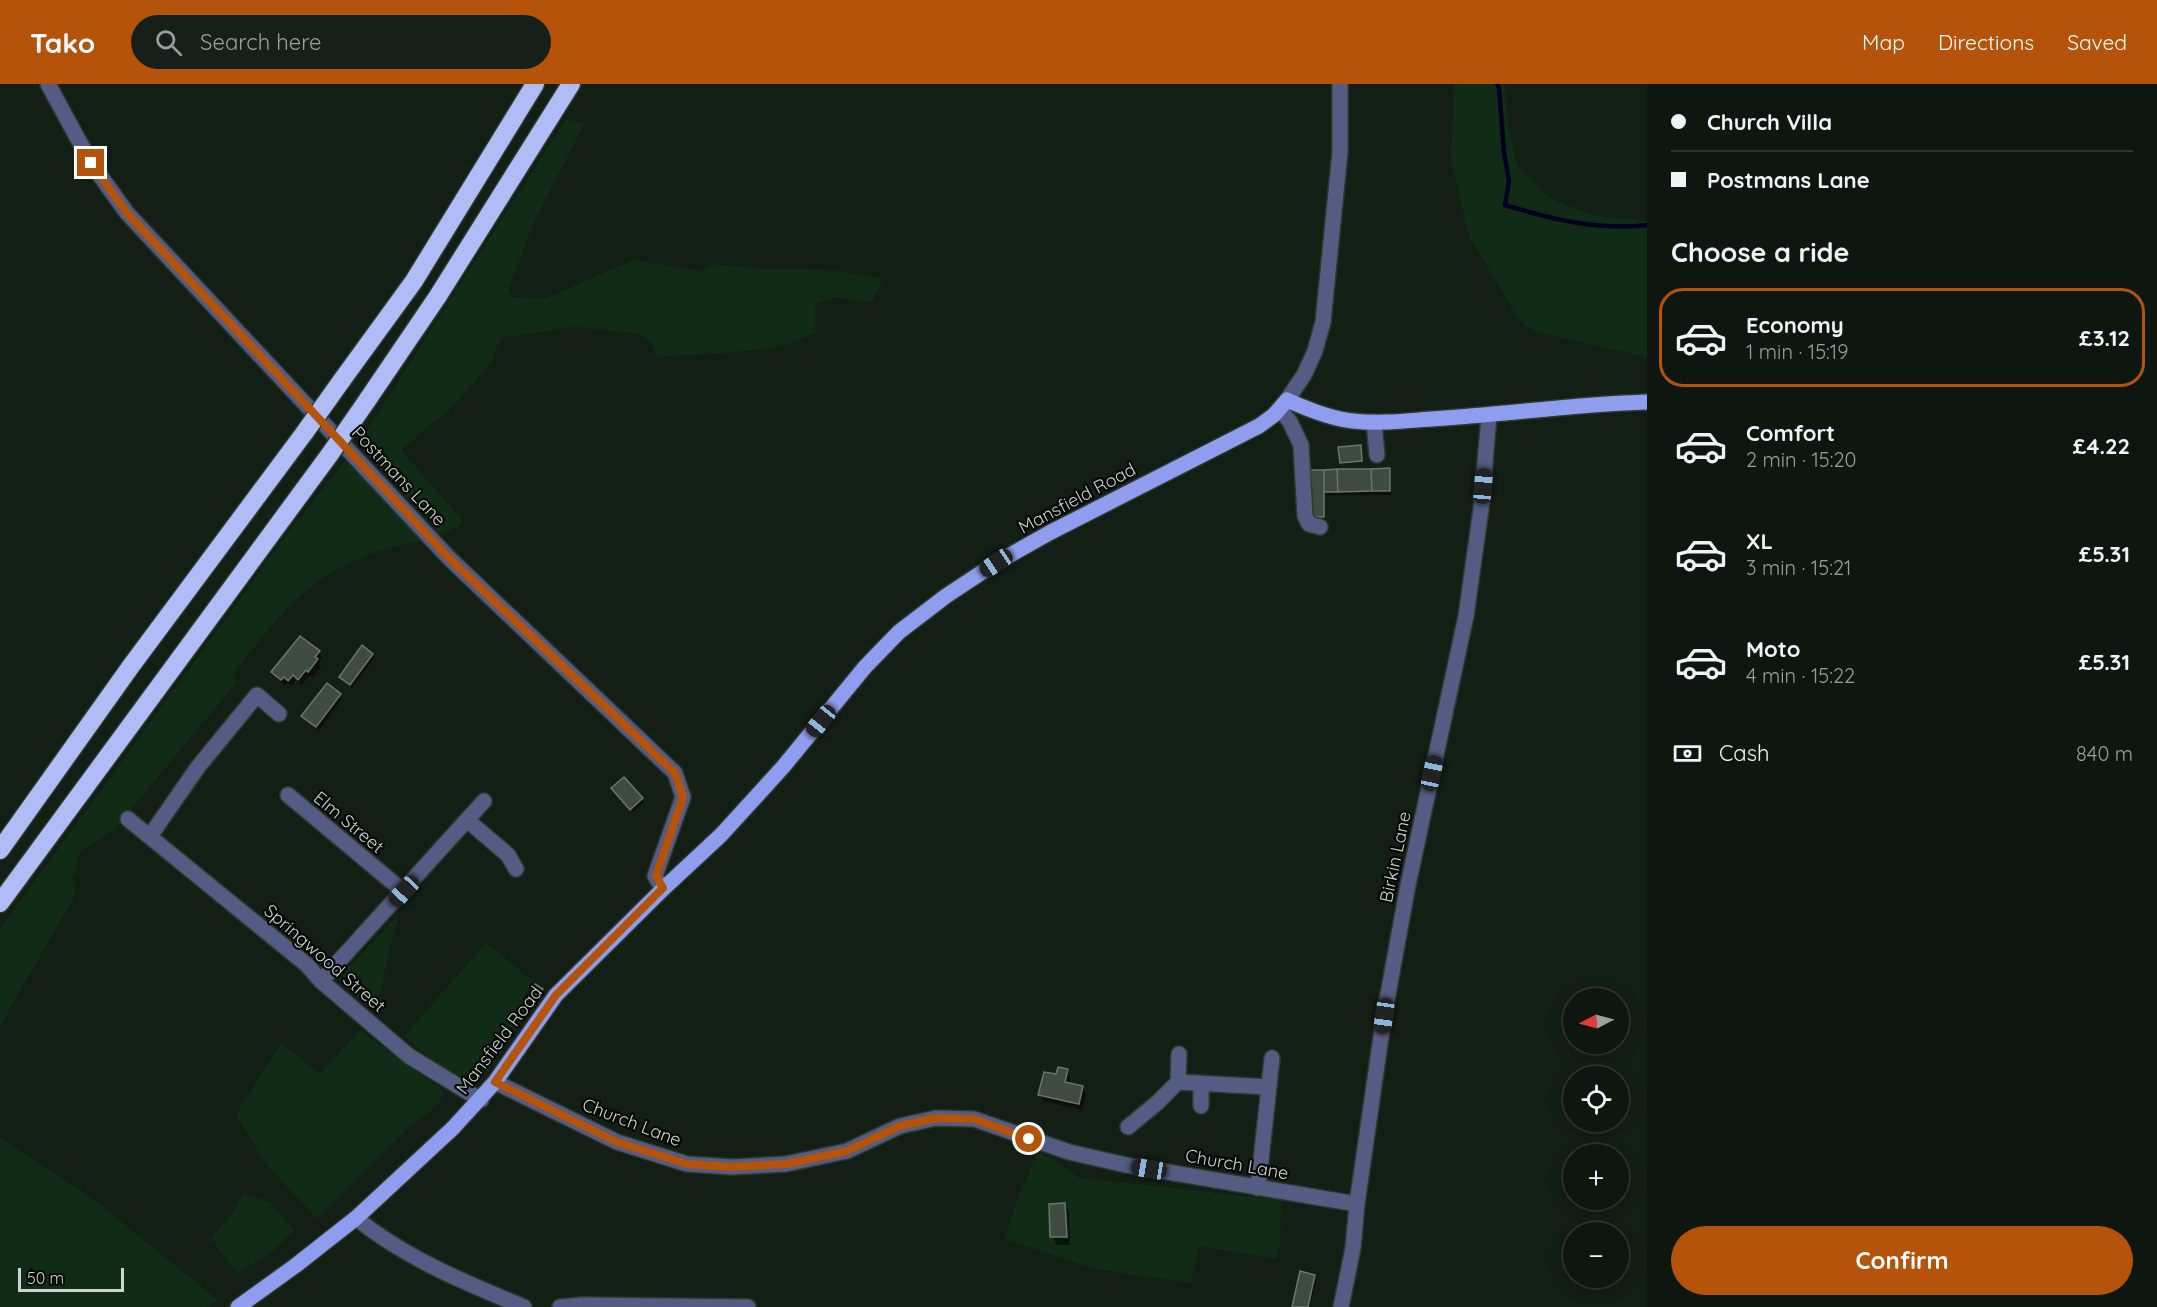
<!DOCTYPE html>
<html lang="en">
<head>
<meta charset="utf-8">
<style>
  body { margin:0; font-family:Quicksand,sans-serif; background:#171f19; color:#f1f3f6; height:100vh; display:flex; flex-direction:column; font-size:22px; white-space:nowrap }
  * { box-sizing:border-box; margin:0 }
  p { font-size:20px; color:#9b9f9f }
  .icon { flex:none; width:33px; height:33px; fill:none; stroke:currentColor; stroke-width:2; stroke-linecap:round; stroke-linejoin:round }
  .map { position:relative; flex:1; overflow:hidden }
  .panel { display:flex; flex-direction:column; background:#0e1610; width:510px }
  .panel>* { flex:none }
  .banner { display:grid; align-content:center; height:132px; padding:0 24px; background:#0e1610 }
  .needle { width:39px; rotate:264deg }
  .buttons { position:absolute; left:1563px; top:904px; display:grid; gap:12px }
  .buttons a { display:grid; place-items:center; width:66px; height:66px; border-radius:50%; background:#0e1610; box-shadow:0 3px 15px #0003,0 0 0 2px #2e3530; font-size:30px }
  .scale { position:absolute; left:18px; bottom:15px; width:106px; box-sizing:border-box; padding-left:6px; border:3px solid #ced5cf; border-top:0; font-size:16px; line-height:21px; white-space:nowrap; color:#ced5cf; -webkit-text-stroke:4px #040704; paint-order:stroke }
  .end { position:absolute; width:27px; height:27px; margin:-14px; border:8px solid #b45309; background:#fff; box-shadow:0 0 0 3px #fff }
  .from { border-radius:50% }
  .car { position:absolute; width:18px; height:36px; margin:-18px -9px; border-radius:8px; box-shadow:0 0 4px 2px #0007; background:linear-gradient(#222 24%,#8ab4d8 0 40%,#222 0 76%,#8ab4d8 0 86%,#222 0) }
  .banner b { display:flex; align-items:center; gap:21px; height:57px; font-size:22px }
  .banner b+b { border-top:2px solid #2e3530 }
  .banner i { width:15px; height:15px; background:#f1f3f6 }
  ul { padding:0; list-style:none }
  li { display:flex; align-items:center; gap:18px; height:99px; margin:0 12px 9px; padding:0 12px; border:3px solid transparent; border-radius:24px }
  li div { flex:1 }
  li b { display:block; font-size:22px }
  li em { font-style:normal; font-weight:700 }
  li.current { border-color:#b45309 }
  li>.icon { width:54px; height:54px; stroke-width:1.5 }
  h2 { padding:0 24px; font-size:27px; line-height:72px }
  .pay { display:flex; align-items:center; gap:15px; height:66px; padding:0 24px; font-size:22px }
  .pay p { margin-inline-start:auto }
  .button { display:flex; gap:12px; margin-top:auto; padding:12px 24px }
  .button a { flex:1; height:69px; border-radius:36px; background:#b45309; color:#fff; font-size:24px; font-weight:700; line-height:69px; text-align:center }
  header { display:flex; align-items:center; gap:36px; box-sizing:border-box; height:84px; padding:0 30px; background:#b45309; color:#fff }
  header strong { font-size:28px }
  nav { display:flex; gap:33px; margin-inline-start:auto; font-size:21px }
  .search { width:420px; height:54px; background:#171f19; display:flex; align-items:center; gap:15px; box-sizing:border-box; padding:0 21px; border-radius:33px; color:#9b9f9f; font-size:22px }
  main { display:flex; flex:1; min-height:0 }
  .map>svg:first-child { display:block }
</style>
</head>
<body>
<header>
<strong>Tako</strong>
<div class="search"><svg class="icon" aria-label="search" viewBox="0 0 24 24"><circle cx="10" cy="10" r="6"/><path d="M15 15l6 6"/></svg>Search here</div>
<nav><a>Map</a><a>Directions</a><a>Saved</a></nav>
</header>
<main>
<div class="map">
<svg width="1647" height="1223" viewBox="0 0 1647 1223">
  <rect width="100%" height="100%" fill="#131e15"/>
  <!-- green -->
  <path fill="#112c16" d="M1454 0H1504L1509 45 1517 82 1549 114 1592 131 1647 137V273L1532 247 1518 234 1469 152 1451 77Z
    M566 35 584 40 534 138 508 207 512 213 547 214 633 176 699 187 714 180 765 185 831 186 883 195 872 218 835 213 815 220V249C767 273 710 268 658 273L652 259 637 249 574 243 500 254 492 278 453 322 401 366 463 437 457 443 440 450 358 360Z
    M345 377 419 445 421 457C385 463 344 477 314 500 283 524 258 559 233 589L236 599 115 745 80 768 73 794 75 811 0 942V845L282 457Z
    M398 832 376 925C363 916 335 906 346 886Z
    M486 859 533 897 522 915 532 922 481 996C455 999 424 968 404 952Z
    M360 946 443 1007 440 1019 406 1046 317 1134 267 1082 236 1030 281 959 320 990Z
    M0 1054 91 1113 218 1216 207 1223H0Z
    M1038 1067 1080 1094 1281 1116 1280 1158 1277 1175 1199 1162 1191 1199 1095 1185 1005 1155 1019 1111Z
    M243 1109 270 1118 294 1146 272 1168 238 1189 219 1167 212 1152 231 1132Z"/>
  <!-- shadow -->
  <path fill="#0007" d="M1360 364 1362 378 1342 380 1341 379Z
    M1389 386 1391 390V411H1325V436H1315L1312 433V387Z
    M319 568 322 574 319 579 321 583 312 593 310 591 302 601 296 596 292 602 288 599 285 601 277 595 273 588Z
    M372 571 374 574 352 604 343 597 340 593Z
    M327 601 342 615 319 646 303 632Z
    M615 708 642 715 644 718 633 728Z
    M1067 987 1070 993 1069 1001 1083 1004 1086 1010 1082 1026 1044 1017 1040 1011 1057 992Z
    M1065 1121 1069 1129 1070 1161H1057L1052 1152Z
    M1314 1192 1316 1196 1310 1223H1293Z"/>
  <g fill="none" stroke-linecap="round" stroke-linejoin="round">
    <!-- stream -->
    <path stroke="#030021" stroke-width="4.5" d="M1497 0 1499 4 1504 68 1509 97 1505 121C1551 135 1599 147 1647 141"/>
  </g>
  <!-- building -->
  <path fill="#3f4b40" stroke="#6a776c" stroke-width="1.5" d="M1361 361 1362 377 1340 379 1338 363Z
    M1390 384V407H1372L1371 385Z
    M1337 385 1338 408H1324V386Z
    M1337 385H1371L1372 407 1338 408Z
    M1311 386H1324V433H1311Z
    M300 552 320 567 315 573 318 575 308 588 306 586 298 596 293 591 288 597 284 593 281 596 271 588Z
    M362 561 373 570 350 601 339 593Z
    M327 599 341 610 316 643 301 632Z
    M624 693 643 714 630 726 611 704Z
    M535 900 543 905 537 914 530 909Z
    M1058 983 1068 985 1065 998 1083 1002 1079 1020 1038 1011 1044 988 1056 990Z
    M1065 1119 1067 1153H1050L1049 1120Z
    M1300 1187 1315 1191 1308 1223H1292Z"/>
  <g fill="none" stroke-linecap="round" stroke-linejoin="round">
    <!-- minor casing -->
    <g stroke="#2d382f" stroke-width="18">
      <path id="minor" d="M48 0 91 79 127 129 449 474 675 689 683 713 655 792 663 805
        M1287 316 1304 291 1315 267 1323 238 1340 68V0
        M1280 325 1290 338 1301 361 1305 432 1309 440 1320 443
        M1374 338 1377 371
        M288 711 403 807
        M128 735 307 881 321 897 409 972 481 1016
        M467 736 508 771 516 785
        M150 752 198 683 257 611 279 630
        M321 897 484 717
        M1179 970 1178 998 1269 1003
        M495 998 617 1058 687 1080 732 1083 786 1080 847 1067 900 1042 936 1034 974 1035 1069 1068 1126 1081 1357 1120
        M1201 1022V1000
        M1128 1043 1157 1019 1178 998
        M1258 1104 1272 974
        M356 1134C405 1174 466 1199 524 1223
        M560 1223 582 1221 748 1223
        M1341 1223 1353 1164 1357 1120 1384 932 1408 801 1466 532 1481 425 1489 332"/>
    </g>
    <!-- major casing -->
    <g stroke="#2d382f" stroke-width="18">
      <path id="major" d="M238 1223 295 1182 356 1134 453 1044 495 998 556 911 663 805 721 751 783 683 865 583 899 548 946 512 996 479 1051 448 1259 342 1274 331 1287 316C1307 325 1331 335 1353 337 1379 340 1405 337 1431 335 1503 331 1575 320 1647 318"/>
    </g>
    <!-- highway casing -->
    <g stroke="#2d382f" stroke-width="21">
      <path id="highway" d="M342 296 414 197 535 0
        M366 318 438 212 571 0
        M0 766 131 582 305 348
        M0 819 330 370"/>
    </g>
    <!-- minor -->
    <use href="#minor" stroke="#545c83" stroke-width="15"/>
    <!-- major -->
    <use href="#major" stroke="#8e9dee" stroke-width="15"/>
    <!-- highway -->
    <use href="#highway" stroke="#afbcf6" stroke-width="18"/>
    <!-- highway-bridge casing -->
    <g stroke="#2d382f" stroke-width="21" stroke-linecap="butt">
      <path id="highway-bridge" d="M305 348 342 296
        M330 370 366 318"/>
    </g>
    <!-- highway-bridge -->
    <use href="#highway-bridge" stroke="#afbcf6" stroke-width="18"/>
  </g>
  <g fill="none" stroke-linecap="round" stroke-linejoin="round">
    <!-- route -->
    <path stroke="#b45309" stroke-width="8" d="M91 79 127 129 449 474 675 689 683 713 656 792 663 804 556 911 495 998 617 1058 687 1080 732 1083 786 1080 847 1067 900 1042 936 1034 974 1035 1029 1055"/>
  </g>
  <g text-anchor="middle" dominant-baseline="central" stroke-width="4.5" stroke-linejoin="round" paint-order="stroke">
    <!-- street labels -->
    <g font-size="18" fill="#ced5cf" stroke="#040704">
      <text transform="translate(399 392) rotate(47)">Postmans Lane</text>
      <text transform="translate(1077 414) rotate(-28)">Mansfield Road</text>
      <text transform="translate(349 738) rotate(40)">Elm Street</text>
      <text transform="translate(1395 773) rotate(-78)">Birkin Lane</text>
      <text transform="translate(325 874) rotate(41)">Springwood Street</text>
      <text transform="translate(499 956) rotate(-53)">Mansfield Road</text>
      <text transform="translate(632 1038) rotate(21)">Church Lane</text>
      <text transform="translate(1237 1080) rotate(10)">Church Lane</text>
    </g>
  </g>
</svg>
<div class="buttons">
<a><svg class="needle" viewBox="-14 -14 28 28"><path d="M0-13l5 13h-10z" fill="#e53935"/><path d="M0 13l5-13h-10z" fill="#9b9f9f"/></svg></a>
<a><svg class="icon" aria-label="locate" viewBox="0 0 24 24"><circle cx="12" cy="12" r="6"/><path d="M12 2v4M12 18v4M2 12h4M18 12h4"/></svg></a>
<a>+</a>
<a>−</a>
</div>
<div class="scale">50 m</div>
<i class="end from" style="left:1029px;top:1055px"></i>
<i class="end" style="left:91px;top:79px"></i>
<i class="car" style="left:1483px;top:402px;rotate:5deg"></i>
<i class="car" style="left:996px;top:479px;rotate:236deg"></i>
<i class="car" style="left:821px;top:637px;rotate:219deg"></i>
<i class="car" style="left:1432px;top:689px;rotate:12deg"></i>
<i class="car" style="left:404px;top:807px;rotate:223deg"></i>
<i class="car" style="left:1384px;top:932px;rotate:188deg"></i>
<i class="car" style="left:1149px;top:1085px;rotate:279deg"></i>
</div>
<section class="panel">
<div class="banner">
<b><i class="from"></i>Church Villa</b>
<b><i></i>Postmans Lane</b>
</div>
<h2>Choose a ride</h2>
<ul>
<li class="current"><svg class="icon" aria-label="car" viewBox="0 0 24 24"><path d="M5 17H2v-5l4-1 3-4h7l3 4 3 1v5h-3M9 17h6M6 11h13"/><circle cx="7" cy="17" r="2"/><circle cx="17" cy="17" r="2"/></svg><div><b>Economy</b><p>1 min · 15:19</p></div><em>£3.12</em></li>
<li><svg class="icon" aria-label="car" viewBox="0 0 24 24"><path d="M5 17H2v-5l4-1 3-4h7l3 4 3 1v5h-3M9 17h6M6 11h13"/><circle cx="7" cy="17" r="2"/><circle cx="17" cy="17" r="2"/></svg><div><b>Comfort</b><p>2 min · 15:20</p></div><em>£4.22</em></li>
<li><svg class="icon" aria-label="car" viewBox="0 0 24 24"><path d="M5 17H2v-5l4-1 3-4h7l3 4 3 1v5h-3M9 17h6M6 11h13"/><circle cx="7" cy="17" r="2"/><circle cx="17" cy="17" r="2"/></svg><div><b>XL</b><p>3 min · 15:21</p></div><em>£5.31</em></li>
<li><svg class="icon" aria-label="car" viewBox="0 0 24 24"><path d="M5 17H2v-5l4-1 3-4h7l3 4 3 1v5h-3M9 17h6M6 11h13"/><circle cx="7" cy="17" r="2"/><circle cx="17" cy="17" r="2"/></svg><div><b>Moto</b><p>4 min · 15:22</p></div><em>£5.31</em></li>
</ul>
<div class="pay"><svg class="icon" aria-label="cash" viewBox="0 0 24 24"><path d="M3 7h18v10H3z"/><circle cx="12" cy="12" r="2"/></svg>Cash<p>840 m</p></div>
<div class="button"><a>Confirm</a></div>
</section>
</main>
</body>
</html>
